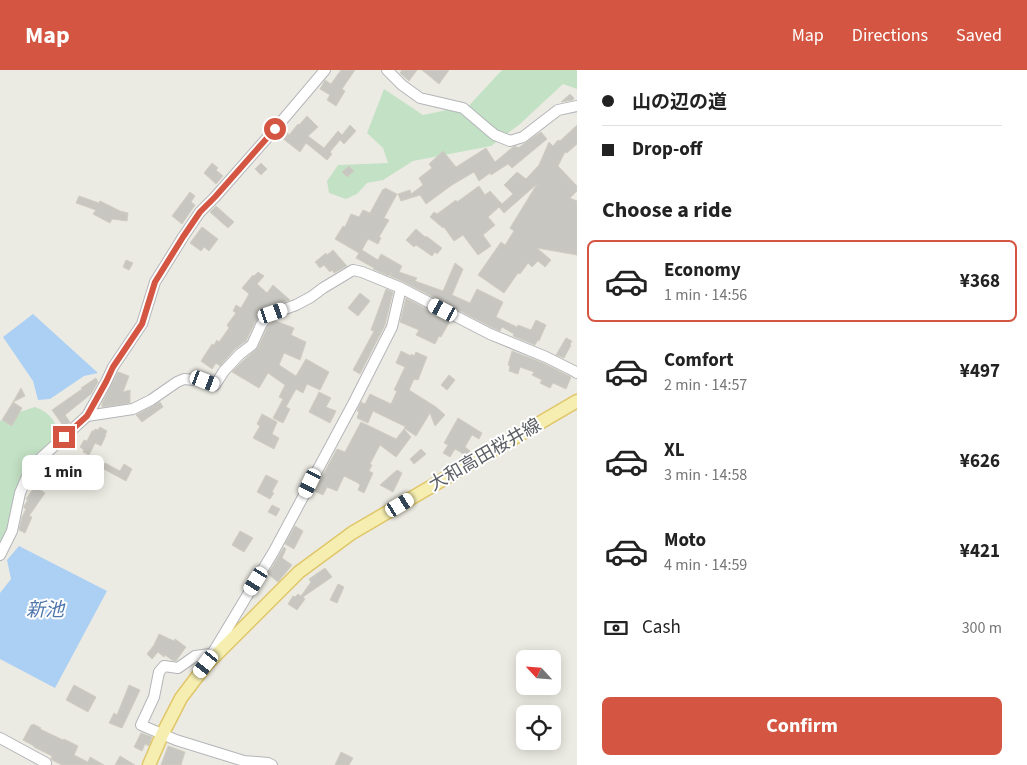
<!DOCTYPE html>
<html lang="en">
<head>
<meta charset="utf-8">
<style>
  body { margin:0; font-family:"Source Sans 3","Noto Sans JP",sans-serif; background:#f2f2f2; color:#222; height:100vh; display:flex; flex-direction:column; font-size:19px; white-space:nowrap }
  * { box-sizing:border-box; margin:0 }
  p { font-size:16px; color:#767676 }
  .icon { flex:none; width:28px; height:28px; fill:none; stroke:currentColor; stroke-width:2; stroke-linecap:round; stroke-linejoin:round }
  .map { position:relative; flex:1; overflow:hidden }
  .details { display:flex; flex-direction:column; background:#fff; width:450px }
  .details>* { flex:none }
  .top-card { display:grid; align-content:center; height:110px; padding:0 25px; background:#fff }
  .needle { width:32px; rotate:296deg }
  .controls { position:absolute; left:516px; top:580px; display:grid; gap:10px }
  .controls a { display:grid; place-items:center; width:45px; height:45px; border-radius:8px; background:#fff; box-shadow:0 2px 12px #0003; font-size:25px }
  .end { position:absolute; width:22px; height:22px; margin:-11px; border:6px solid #d45642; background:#fff; box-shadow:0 0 0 2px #fff }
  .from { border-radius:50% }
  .bubble { position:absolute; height:35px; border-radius:8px; background:#fff; box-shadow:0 2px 12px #0003; font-size:16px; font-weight:700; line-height:35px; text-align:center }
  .car { position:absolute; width:15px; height:30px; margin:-15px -8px; border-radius:6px; box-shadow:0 0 4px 1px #0007; background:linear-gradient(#fff 24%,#345 0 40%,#fff 0 76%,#345 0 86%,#fff 0) }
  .top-card b { display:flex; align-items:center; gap:18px; height:48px; font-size:19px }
  .top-card b+b { border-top:1px solid #e0e0e0 }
  .top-card i { width:12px; height:12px; background:#222 }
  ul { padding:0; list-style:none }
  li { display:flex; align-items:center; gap:15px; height:82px; margin:0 10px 8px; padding:0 15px; border:2px solid transparent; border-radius:8px }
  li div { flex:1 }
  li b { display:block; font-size:19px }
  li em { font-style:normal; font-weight:700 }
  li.active { border-color:#d45642 }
  li>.icon { width:45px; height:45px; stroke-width:1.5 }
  h2 { padding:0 25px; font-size:22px; line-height:60px }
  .pay { display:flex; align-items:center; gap:12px; height:55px; padding:0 25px; font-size:19px }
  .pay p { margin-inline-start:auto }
  .action { display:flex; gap:10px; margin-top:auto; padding:10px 25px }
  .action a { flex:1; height:58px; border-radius:8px; background:#d45642; color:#fff; font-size:20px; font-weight:700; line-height:58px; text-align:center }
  header { display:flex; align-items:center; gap:30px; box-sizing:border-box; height:70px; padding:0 25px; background:#d45642; color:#fff }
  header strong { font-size:24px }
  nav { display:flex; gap:28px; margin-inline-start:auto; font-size:18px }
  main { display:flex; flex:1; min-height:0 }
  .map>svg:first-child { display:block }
</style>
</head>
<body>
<header>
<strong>Map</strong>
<nav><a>Map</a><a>Directions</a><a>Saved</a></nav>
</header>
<main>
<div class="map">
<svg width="577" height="695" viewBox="0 0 577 695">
  <rect width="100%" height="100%" fill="#ecebe3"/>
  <!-- green -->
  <path fill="#c3e1c5" d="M502 0H577V19L563 14 520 54 491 76 413 91 383 110 367 113 357 124 346 129 329 123 327 111 338 95 388 93 383 78 367 63 384 19 423 45 447 40 462 43Z
    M35 337C49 342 56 351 59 365L30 393 11 451 0 478V351L13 344Z"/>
  <!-- water -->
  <path fill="#abd0f4" d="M33 244 98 303 84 306 50 329 38 330 33 311 3 267Z
    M19 476 107 521 55 618 0 589V523L11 509 7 490Z"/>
  <!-- building -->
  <path fill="#c8c6c0" stroke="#d0cdc2" d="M341 0H355L342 19 345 21 336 36 327 30 330 25 320 19 325 10 331 14Z
    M402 0H417L409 11 400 3Z
    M422 0H449L439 14Z
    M570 24 574 28 573 30 561 32Z
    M307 46 318 57 308 66 324 78 338 61 342 65 350 55 356 61 344 74 340 70 330 82 332 84 327 90 306 73 300 82 282 68 287 62 289 65 298 54 299 55Z
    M577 55V74L567 83 565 82 558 96 577 116V121L570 128 577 131V185L537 178 551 190 545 197 538 191 532 197 528 193 520 204 518 203 504 223 478 205 501 172 505 175 514 161 510 158 537 114 504 143 499 137 488 147 495 155 483 165 491 176 478 185 463 165 454 171 444 157 443 158 430 147 434 142 437 144 456 130 457 132 479 116 485 125 490 121 502 134 513 124 504 115 517 102 526 109 539 95 549 72 553 76 558 70 560 71Z
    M541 62 547 69 512 98 508 94 491 105 490 103 479 111 474 102 452 115 426 134 420 125 401 131 398 124 410 120 411 124 423 115 419 108 432 98 429 94 443 81 456 97 486 78 495 92 513 77 516 76 518 78Z
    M212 93 218 98 216 100 223 106 216 114 204 103Z
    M261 93 267 99 261 105 255 99Z
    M349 96 354 101 347 107 342 102Z
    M385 118 397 124 384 148 389 150 379 167 381 168 378 174 368 169 362 180 378 190 381 184 402 196 399 202 417 208 415 211 443 221 455 193 463 199 452 225 470 233 477 219 503 232 496 247 517 257 518 255 531 260 536 250 546 255 539 271 538 270 535 275 513 266 514 264 502 257 500 261 493 258 404 212 390 206 392 202 389 206 373 199 374 198 356 188 359 183 335 169 343 156 345 157 351 144 359 147 363 140 370 143 383 119 384 120Z
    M190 122 195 126 191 132 195 135 182 154 172 146Z
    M79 126 99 133 100 131 120 141 128 143 127 151 112 149 110 153 93 144 96 140 76 133Z
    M216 136 234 152 228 158 210 142Z
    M202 157 218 169 209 181 204 177 201 181 190 173Z
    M416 159 425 167 426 166 442 178 437 184 435 182 432 186 416 175 414 177 406 170Z
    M333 180 347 196 334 203 332 200 330 202 324 195 320 198 315 192 326 183 327 185Z
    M126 190 133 193 129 200 123 197Z
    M258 202 264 206 257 214 267 223 273 215 290 230 278 234 277 232 273 236 263 241 255 252 246 271 235 279 220 296 216 293 212 299 201 291 212 274 214 275 217 270 219 272 229 258 227 255 236 243 233 241 236 235 241 238 249 224 242 218 253 205 254 206Z
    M386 219 393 222 385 255 360 304 353 300 374 261 371 260Z
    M360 223 370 231 358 246 348 238Z
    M406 228 450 251 441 267 439 266 435 274 416 265 419 260 400 252Z
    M273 250 294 258 291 265 306 272 300 290 284 283 279 295 296 306 306 289 329 302 320 320 307 314 303 323 296 319 286 337 290 339 283 353 273 348 283 329 279 327 285 315 268 303 259 318 232 302 245 289 258 278 267 258Z
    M566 268 572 271 570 274 571 275 564 288 556 285Z
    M401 281 411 286V284L414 286 416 282 427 287 418 310 414 309 409 320 436 337 445 345 435 356 430 343 416 366 404 358 406 357 373 341 368 353 357 348 359 342 357 341 361 332 365 334 370 324 391 334 397 321 394 320 405 297 396 293Z
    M512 281 543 293 571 307 566 319 553 313 550 318 540 313 542 310 532 305 534 302 520 297 518 304 509 301 510 296 508 295Z
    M118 302 129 306 123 322 130 320V333L102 337V333Z
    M449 305 455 310 447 320 441 315Z
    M96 308 98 312 91 324 65 345 70 352 64 357 52 340 82 319 81 318Z
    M21 318 25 326 13 332Z
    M319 322 331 328 326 337 336 341 330 353 309 342Z
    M13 332 22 338 12 356 2 350Z
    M160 332 163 337 142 352 136 345Z
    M262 344 277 352 272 364 279 368 274 379 253 368 260 356 257 354Z
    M458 348 482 363 479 369 472 365 465 377 470 381 467 386 455 379 450 387 443 383 448 375 444 373Z
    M361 352 396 369 404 359 411 367 396 387 380 375 370 394 372 395 369 401 373 403 364 423 358 420 360 415 358 413 344 406 337 421 327 417 323 425 314 421 337 379 345 382Z
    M100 357 107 361 105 365H106L101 376 95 373 89 385 83 382 84 380 80 377 84 370 87 371 92 361H94L95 359 98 360Z
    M421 379 426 384 414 394 410 389Z
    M105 393 120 401 124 394 132 399 126 411 102 398Z
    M397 400 402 403 393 422 380 415Z
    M266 405 278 411 272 422 274 423 270 429 257 422Z
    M35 416 45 423 29 446 32 447 25 463 19 460 22 447 26 439 24 438V436L28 430 26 429Z
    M272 435 280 439 276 446 268 442Z
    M295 456 303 461 294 479 285 474Z
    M240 461 253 468 244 482 232 475Z
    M284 477 286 479 282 488 292 495 278 512 268 504Z
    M325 498 332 507 303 527 305 529 297 540 288 534 293 526 295 527 298 524 301 526 311 512 309 509Z
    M338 514 344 517 337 533 330 530Z
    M159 564 174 571 175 569 186 577 176 591 172 590 165 585 164 587 158 582 152 589 147 584 154 575Z
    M74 615 96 627 88 642 66 630Z
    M129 615 140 620 122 658 109 653 114 643 117 645Z
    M33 654 41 658 40 659 63 670 64 669 78 676 74 685 88 692 90 687 104 695H62L52 690 51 688 52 686 34 677V676L23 670 31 655H33Z
    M141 663 152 667 149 676 145 674 142 681 134 677Z
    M168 676 185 682 181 695H161Z
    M341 682 353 688 349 695H335Z
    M120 686 135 695H115Z"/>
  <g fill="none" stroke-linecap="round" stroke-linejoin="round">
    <!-- minor casing -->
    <g stroke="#b4b5b9" stroke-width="12">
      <path id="minor" d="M387 0 402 15 420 28 463 38 490 61 495 65 510 71 523 67 558 40 577 36
        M87 346 133 339 151 330 177 312 184 309 205 311 215 315 224 301 240 284 252 275 261 255 268 245 296 235 311 227 323 218 353 200 362 202 401 218 490 264 546 287 574 301 577 303
        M0 485 12 461 20 423 31 397 87 346 106 312 113 297 142 254 155 212 183 167 200 142 215 127 275 59 325 0
        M210 584 195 586 178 598 164 596 159 602 154 627 141 655 176 670 244 691 268 693 272 695
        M209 589 274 481 354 332 392 257 401 218
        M0 668 46 693 45 695"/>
    </g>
    <!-- major casing -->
    <g stroke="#e0c669" stroke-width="15">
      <path id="major" d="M149 695 162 665 181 628 206 595 299 502 352 463 577 331"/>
    </g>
    <!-- minor -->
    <use href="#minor" stroke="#fff" stroke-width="10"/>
    <!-- major -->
    <use href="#major" stroke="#f5eeb0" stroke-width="12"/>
  </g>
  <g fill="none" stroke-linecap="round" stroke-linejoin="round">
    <!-- route -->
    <path stroke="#d45642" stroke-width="6" d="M64 367 87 346 106 312 113 297 142 254 155 212 183 167 200 142 215 127 275 59"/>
  </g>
  <g text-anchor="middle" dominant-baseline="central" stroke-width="4" stroke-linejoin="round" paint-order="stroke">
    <!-- street labels -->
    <g font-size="18" fill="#5b5e62" stroke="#fff">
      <text transform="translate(485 385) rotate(-30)">大和高田桜井線</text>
    </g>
    <!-- water labels -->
    <g font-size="19" font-style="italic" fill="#4e76ac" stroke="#fff">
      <text x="45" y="540">新池</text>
    </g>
  </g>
</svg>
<div class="controls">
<a><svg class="needle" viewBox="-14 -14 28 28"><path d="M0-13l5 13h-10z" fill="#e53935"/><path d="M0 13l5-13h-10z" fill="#767676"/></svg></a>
<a><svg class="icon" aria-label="locate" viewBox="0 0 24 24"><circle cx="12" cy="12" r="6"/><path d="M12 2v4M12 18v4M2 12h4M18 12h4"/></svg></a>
</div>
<i class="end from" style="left:275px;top:59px"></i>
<i class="end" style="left:64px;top:367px"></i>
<div class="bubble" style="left:22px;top:385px;width:82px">1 min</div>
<i class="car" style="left:443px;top:240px;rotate:298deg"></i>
<i class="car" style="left:273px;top:243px;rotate:71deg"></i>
<i class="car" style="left:205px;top:311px;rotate:111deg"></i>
<i class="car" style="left:310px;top:413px;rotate:206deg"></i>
<i class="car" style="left:400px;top:435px;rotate:59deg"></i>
<i class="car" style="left:256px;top:511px;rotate:212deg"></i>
<i class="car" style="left:206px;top:594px;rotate:217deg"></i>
</div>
<section class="details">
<div class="top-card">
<b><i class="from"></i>山の辺の道</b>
<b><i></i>Drop-off</b>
</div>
<h2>Choose a ride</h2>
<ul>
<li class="active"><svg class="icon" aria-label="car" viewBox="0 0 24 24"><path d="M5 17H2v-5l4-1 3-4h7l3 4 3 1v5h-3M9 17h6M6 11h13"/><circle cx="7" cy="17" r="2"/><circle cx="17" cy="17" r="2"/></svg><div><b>Economy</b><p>1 min · 14:56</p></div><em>¥368</em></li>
<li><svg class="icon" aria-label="car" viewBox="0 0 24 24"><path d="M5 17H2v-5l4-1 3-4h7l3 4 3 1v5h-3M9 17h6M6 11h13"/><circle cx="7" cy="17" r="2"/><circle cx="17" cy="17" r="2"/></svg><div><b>Comfort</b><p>2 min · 14:57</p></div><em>¥497</em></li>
<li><svg class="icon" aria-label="car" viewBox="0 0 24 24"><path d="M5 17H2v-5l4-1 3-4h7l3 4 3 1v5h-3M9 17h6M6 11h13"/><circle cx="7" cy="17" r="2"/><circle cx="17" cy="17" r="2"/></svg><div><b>XL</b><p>3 min · 14:58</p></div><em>¥626</em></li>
<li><svg class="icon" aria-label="car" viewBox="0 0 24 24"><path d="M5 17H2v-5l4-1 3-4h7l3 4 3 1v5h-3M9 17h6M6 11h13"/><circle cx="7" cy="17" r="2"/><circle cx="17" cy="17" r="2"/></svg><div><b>Moto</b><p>4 min · 14:59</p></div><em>¥421</em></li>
</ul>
<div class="pay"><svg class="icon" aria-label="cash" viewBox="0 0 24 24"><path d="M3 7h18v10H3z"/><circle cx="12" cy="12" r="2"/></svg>Cash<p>300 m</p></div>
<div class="action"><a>Confirm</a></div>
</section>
</main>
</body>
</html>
